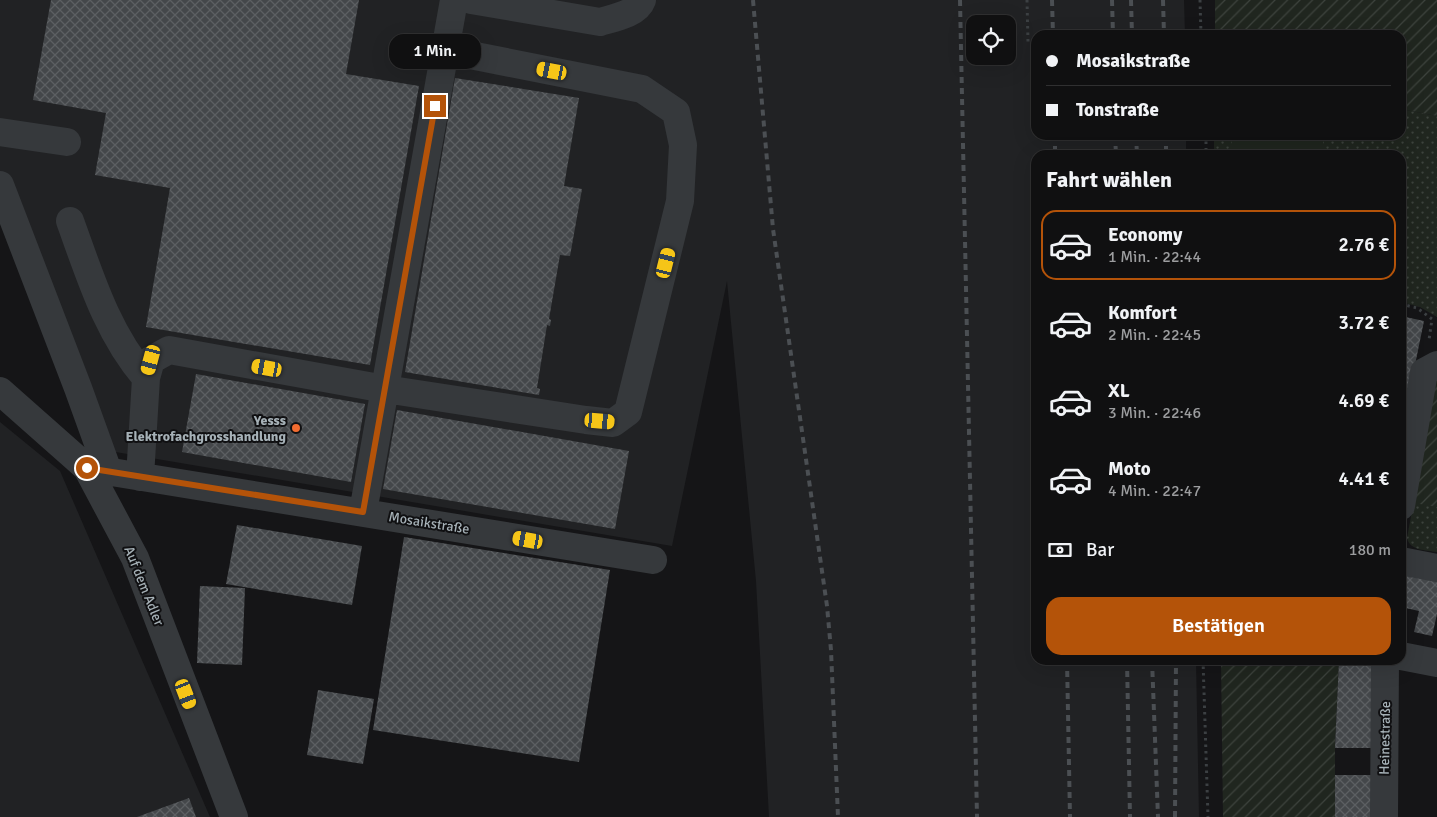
<!DOCTYPE html>
<html lang="de">
<head>
<meta charset="utf-8">
<style>
  body { margin:0; font-family:Signika,sans-serif; background:#19191a; color:#f1f3f6; height:100vh; display:flex; flex-direction:column; font-size:19px; white-space:nowrap }
  * { box-sizing:border-box; margin:0 }
  p { font-size:16px; color:#9c9d9f }
  .icon { flex:none; width:28px; height:28px; fill:none; stroke:currentColor; stroke-width:2; stroke-linecap:round; stroke-linejoin:round }
  .map { position:relative; flex:1; overflow:hidden }
  .sheet { position:absolute; left:1031px; top:150px; width:375px; height:515px; display:flex; flex-direction:column; background:#101011; border-radius:15px; box-shadow:0 5px 20px #0002,0 0 0 1px #303031 }
  .sheet>* { flex:none }
  .hud { position:absolute; left:1031px; top:30px; width:375px; height:110px; border-radius:15px; box-shadow:0 5px 20px #0002,0 0 0 1px #303031; display:grid; align-content:center; height:110px; padding:0 15px; background:#101011 }
  .buttons { position:absolute; left:966px; top:15px; display:grid; gap:10px }
  .buttons a { display:grid; place-items:center; width:50px; height:50px; border-radius:10px; background:#101011; box-shadow:0 5px 20px #0002,0 0 0 1px #303031; font-size:25px }
  .end { position:absolute; width:22px; height:22px; margin:-11px; border:6px solid #b45309; background:#fff; box-shadow:0 0 0 2px #fff }
  .from { border-radius:50% }
  .bubble { position:absolute; height:35px; border-radius:15px; background:#101011; box-shadow:0 5px 20px #0002,0 0 0 1px #303031; font-size:16px; font-weight:600; line-height:35px; text-align:center }
  .car { position:absolute; width:15px; height:30px; margin:-15px -8px; border-radius:6px; box-shadow:0 0 4px 1px #0007; background:linear-gradient(#f5c518 24%,#345 0 40%,#f5c518 0 76%,#345 0 86%,#f5c518 0) }
  .hud b { display:flex; align-items:center; gap:18px; height:48px; font-size:19px }
  .hud b+b { border-top:1px solid #303031 }
  .hud i { width:12px; height:12px; background:#f1f3f6 }
  ul { padding:0; list-style:none }
  li { display:flex; align-items:center; gap:15px; height:70px; margin:0 10px 8px; padding:0 5px; border:2px solid transparent; border-radius:15px }
  li div { flex:1 }
  li b { display:block; font-size:19px }
  li em { font-style:normal; font-weight:600 }
  li.current { border-color:#b45309 }
  li>.icon { width:45px; height:45px; stroke-width:1.5 }
  h2 { padding:0 15px; font-size:22px; line-height:60px }
  .pay { display:flex; align-items:center; gap:12px; height:55px; padding:0 15px; font-size:19px }
  .pay p { margin-inline-start:auto }
  .cta { display:flex; gap:10px; margin-top:auto; padding:10px 15px }
  .cta a { flex:1; height:58px; border-radius:15px; background:#b45309; color:#fff; font-size:20px; font-weight:600; line-height:58px; text-align:center }
  .map>svg:first-child { display:block }
</style>
</head>
<body>
<div class="map">
<svg width="1437" height="817" viewBox="0 0 1437 817">
  <defs>
    <pattern id="grass-dots" width="8" height="8" patternUnits="userSpaceOnUse" patternTransform="scale(1.25)"><rect width="8" height="8" fill="#20261f"/><path d="M2 2h.1M6 6h.1" fill="none" stroke="#3d433d" stroke-width="1.8" stroke-linecap="round"/></pattern>
    <pattern id="garden-furrows" width="10" height="10" patternUnits="userSpaceOnUse" patternTransform="scale(1.25)"><rect width="10" height="10" fill="#20261f"/><path d="M-1 1l2-2M0 10L10 0M9 11l2-2" fill="none" stroke="#3d433d"/></pattern>
    <pattern id="building-cross-hatch" width="8" height="8" patternUnits="userSpaceOnUse" patternTransform="scale(1.25)"><rect width="8" height="8" fill="#44474a"/><path d="M0 0l8 8M0 8l8-8" fill="none" stroke="#5c5f62"/></pattern>
  </defs>
  <rect width="100%" height="100%" fill="#151517"/>
  <!-- built -->
  <path fill="#212224" fill-rule="evenodd" d="M0 0H1184L1185 35H1036V135H1186V155H1036V660H1196L1199 817H769L756 581 727 281 672 546 92 448 0 215ZM975 24H1008V56H975Z
    M0 422 60 471 210 817H0Z"/>
  <!-- grass -->
  <path fill="url(#grass-dots)" d="M1401 109 1437 116V317L1420 307 1401 302V155H1323V135H1401Z
    M1214 135H1232V155H1214Z
    M1437 376V552C1426 550 1410 551 1407 538Z"/>
  <!-- park -->
  <path fill="#20261f" d="M1232 135H1323V155H1232Z"/>
  <!-- garden -->
  <path fill="url(#garden-furrows)" d="M1215 0H1437V116L1401 109V35H1215Z
    M1437 376V507L1414 503Z
    M1221 660H1339L1335 748V817H1223Z"/>
  <!-- building -->
  <path fill="url(#building-cross-hatch)" d="M51 0H359L346 74 419 86 370 365 146 327 170 188 95 175 106 113 33 100Z
    M455 78 579 98 564 186 582 189 570 256 560 255 549 319 551 320 550 326 547 325 537 388 540 389 539 395 405 372Z
    M1401 316 1424 321 1401 433Z
    M196 374 365 404 351 482 182 452Z
    M397 410 629 451 615 529 383 489Z
    M237 525 362 546 352 605 226 584Z
    M404 537 610 570 579 762 373 730Z
    M1405 573 1437 578V614L1432 636 1414 632 1419 611 1401 607Z
    M200 586 245 588 242 665 197 663Z
    M1339 660H1374L1371 748H1335Z
    M318 690 374 699 363 764 307 755Z
    M1335 775H1371V817H1335Z
    M189 798 196 817H137Z"/>
  <g fill="none" stroke-linecap="round" stroke-linejoin="round">
    <!-- path -->
    <path stroke="#3c4043" stroke-width="3" stroke-dasharray="2.5 4" stroke-linecap="butt" d="M1027 0 1028 42 1036 41
      M1200 0 1201 35
      M1206 135V155
      M1401 304 1417 308 1432 319 1429 340
      M1203 660 1208 817"/>
    <!-- minor -->
    <path stroke="#36393c" stroke-width="28" d="M471 0 600 22C613 18 637 14 642 0
      M0 132 67 142
      M0 185 78 388 108 471
      M70 221C90 276 107 333 146 378
      M0 391 87 468 135 558 234 817
      M87 468 653 560
      M140 477 146 378 151 360 169 350 385 389 586 420 613 423 628 412 680 201 683 145 676 112 642 89 445 50
      M1401 506 1424 372 1437 365
      M363 512 454 0
      M1401 561 1437 568
      M1401 656 1437 663
      M1384 817 1385 660"/>
    <!-- rail -->
    <path stroke="#4b4f53" stroke-width="4" stroke-dasharray="6 5" stroke-linecap="butt" d="M753 0 773 229 827 606 831 650 838 817
      M960 0 977 817
      M1052 0 1053 35
      M1112 0 1113 35
      M1131 0 1132 35
      M1163 0 1164 35
      M1055 135V155
      M1115 135 1116 155
      M1136 135 1137 155
      M1166 135V155
      M1067 660 1070 817
      M1127 660 1130 817
      M1152 660 1158 817
      M1175 817 1176 660"/>
  </g>
  <g fill="none" stroke-linecap="round" stroke-linejoin="round">
    <!-- route -->
    <path stroke="#b45309" stroke-width="6" d="M87 468 363 512 435 106"/>
  </g>
  <!-- markers -->
  <circle fill="#f36c30" stroke="#101012" stroke-width="2" cx="296" cy="428" r="5"/>
  <g text-anchor="middle" dominant-baseline="central" stroke-width="4" stroke-linejoin="round" paint-order="stroke">
    <!-- poi labels -->
    <g font-size="14" font-weight="bold" fill="#a6b1b7" stroke="#101012" text-anchor="end">
      <text x="286" y="420">Yesss<tspan x="286" dy="16">Elektrofachgrosshandlung</tspan></text>
    </g>
    <!-- street labels -->
    <g font-size="14" fill="#a6b1b7" stroke="#101012">
      <text transform="translate(429 523) rotate(9)">Mosaikstraße</text>
      <text transform="translate(144 586) rotate(68)">Auf dem Adler</text>
      <text transform="translate(1385 738) rotate(-89)">Heinestraße</text>
    </g>
  </g>
</svg>
<div class="buttons">
<a><svg class="icon" aria-label="locate" viewBox="0 0 24 24"><circle cx="12" cy="12" r="6"/><path d="M12 2v4M12 18v4M2 12h4M18 12h4"/></svg></a>
</div>
<i class="end from" style="left:87px;top:468px"></i>
<i class="end" style="left:435px;top:106px"></i>
<div class="bubble" style="left:389px;top:34px;width:92px">1 Min.</div>
<i class="car" style="left:552px;top:71px;rotate:281deg"></i>
<i class="car" style="left:666px;top:263px;rotate:14deg"></i>
<i class="car" style="left:151px;top:360px;rotate:195deg"></i>
<i class="car" style="left:267px;top:368px;rotate:280deg"></i>
<i class="car" style="left:600px;top:421px;rotate:95deg"></i>
<i class="car" style="left:528px;top:540px;rotate:280deg"></i>
<i class="car" style="left:186px;top:694px;rotate:159deg"></i>
<div class="hud">
<b><i class="from"></i>Mosaikstraße</b>
<b><i></i>Tonstraße</b>
</div>
<section class="sheet">
<h2>Fahrt wählen</h2>
<ul>
<li class="current"><svg class="icon" aria-label="car" viewBox="0 0 24 24"><path d="M5 17H2v-5l4-1 3-4h7l3 4 3 1v5h-3M9 17h6M6 11h13"/><circle cx="7" cy="17" r="2"/><circle cx="17" cy="17" r="2"/></svg><div><b>Economy</b><p>1 Min. · 22:44</p></div><em>2.76 €</em></li>
<li><svg class="icon" aria-label="car" viewBox="0 0 24 24"><path d="M5 17H2v-5l4-1 3-4h7l3 4 3 1v5h-3M9 17h6M6 11h13"/><circle cx="7" cy="17" r="2"/><circle cx="17" cy="17" r="2"/></svg><div><b>Komfort</b><p>2 Min. · 22:45</p></div><em>3.72 €</em></li>
<li><svg class="icon" aria-label="car" viewBox="0 0 24 24"><path d="M5 17H2v-5l4-1 3-4h7l3 4 3 1v5h-3M9 17h6M6 11h13"/><circle cx="7" cy="17" r="2"/><circle cx="17" cy="17" r="2"/></svg><div><b>XL</b><p>3 Min. · 22:46</p></div><em>4.69 €</em></li>
<li><svg class="icon" aria-label="car" viewBox="0 0 24 24"><path d="M5 17H2v-5l4-1 3-4h7l3 4 3 1v5h-3M9 17h6M6 11h13"/><circle cx="7" cy="17" r="2"/><circle cx="17" cy="17" r="2"/></svg><div><b>Moto</b><p>4 Min. · 22:47</p></div><em>4.41 €</em></li>
</ul>
<div class="pay"><svg class="icon" aria-label="cash" viewBox="0 0 24 24"><path d="M3 7h18v10H3z"/><circle cx="12" cy="12" r="2"/></svg>Bar<p>180 m</p></div>
<div class="cta"><a>Bestätigen</a></div>
</section>
</div>
</body>
</html>
